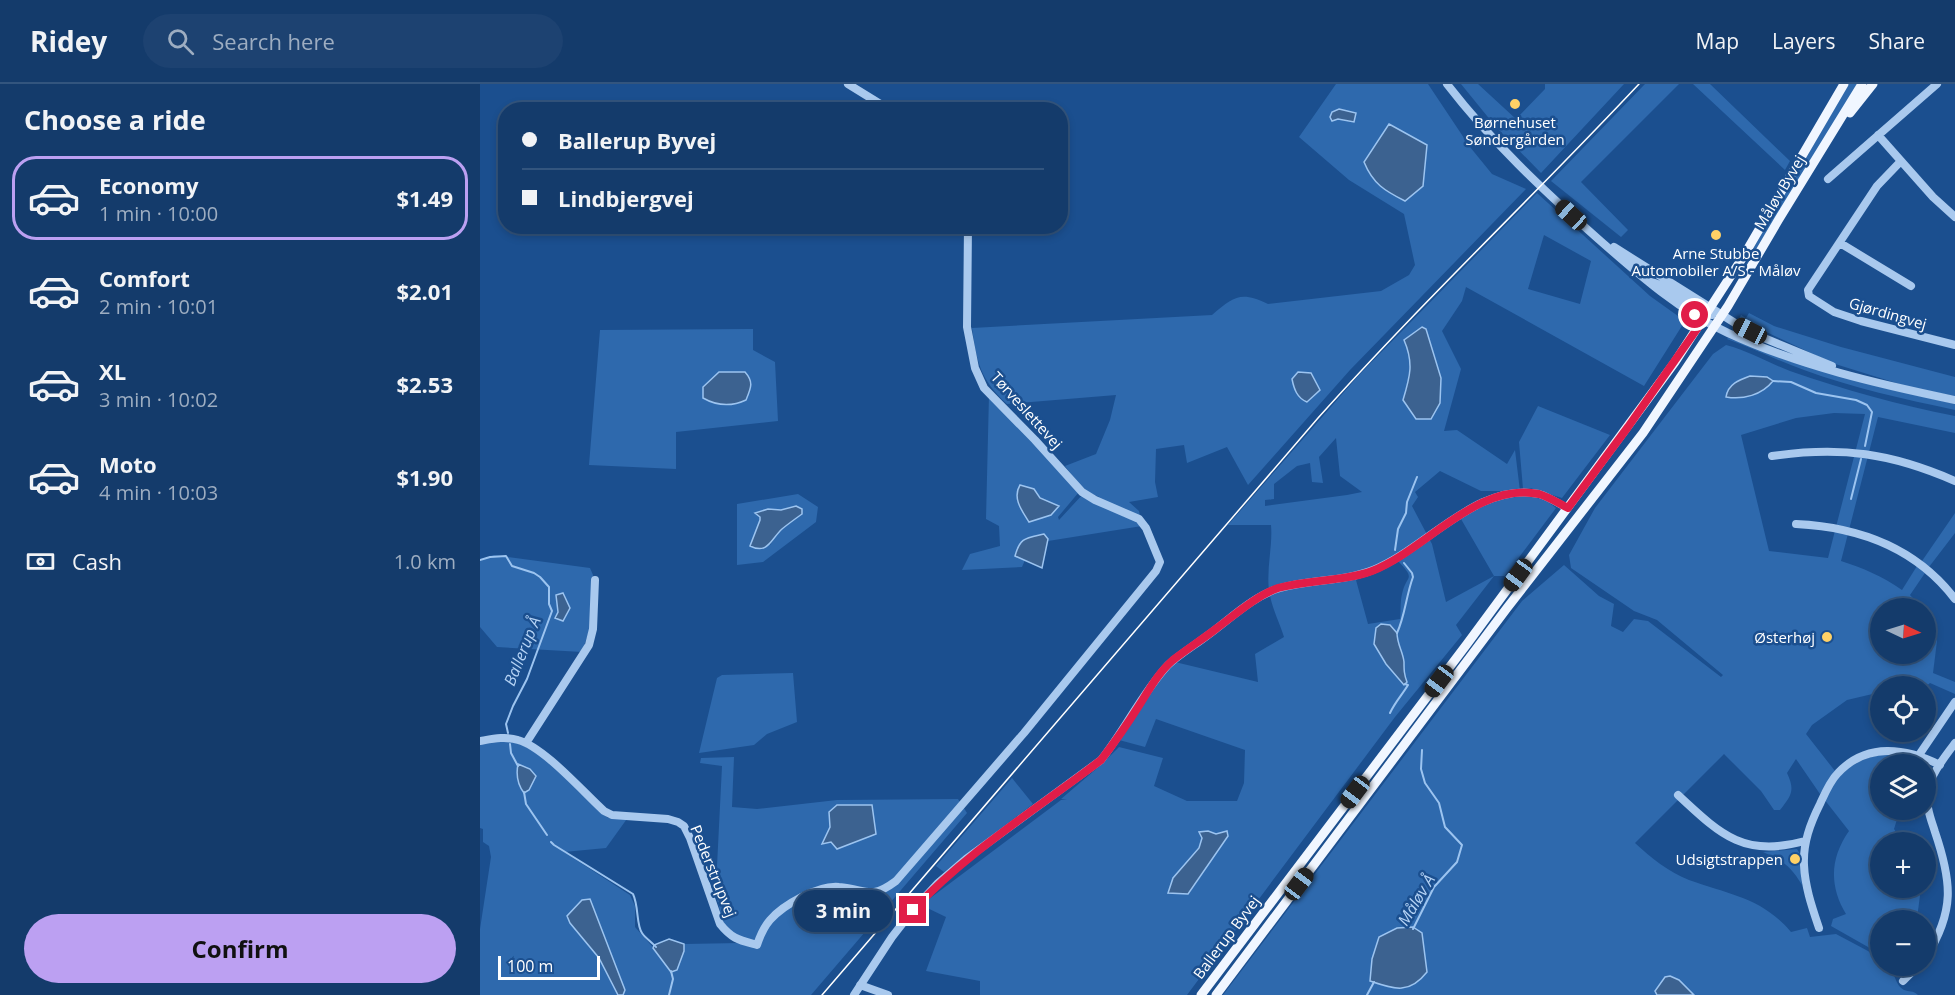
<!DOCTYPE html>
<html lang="en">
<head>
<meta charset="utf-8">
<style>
  body { margin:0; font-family:"Open Sans",sans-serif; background:#1d4271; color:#f1f3f6; height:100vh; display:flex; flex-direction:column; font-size:22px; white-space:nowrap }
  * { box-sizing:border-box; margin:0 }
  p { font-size:20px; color:#9dadc1 }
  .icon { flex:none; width:33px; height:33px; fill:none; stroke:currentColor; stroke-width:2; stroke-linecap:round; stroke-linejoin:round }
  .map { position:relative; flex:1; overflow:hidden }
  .panel { display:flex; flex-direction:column; background:#143b6b; width:480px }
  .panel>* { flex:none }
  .banner { position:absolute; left:18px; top:18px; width:570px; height:132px; border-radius:24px; box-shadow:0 3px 9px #0003,0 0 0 2px #33557e; display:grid; align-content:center; height:132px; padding:0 24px; background:#143b6b }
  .needle { width:39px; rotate:94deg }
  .tools { position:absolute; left:1390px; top:514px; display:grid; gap:12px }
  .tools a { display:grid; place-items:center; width:66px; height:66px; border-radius:50%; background:#143b6b; box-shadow:0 3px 9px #0003,0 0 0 2px #33557e; font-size:30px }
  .scale { position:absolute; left:18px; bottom:15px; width:102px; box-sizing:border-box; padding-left:6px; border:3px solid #fff; border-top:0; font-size:16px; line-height:21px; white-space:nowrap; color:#fff; -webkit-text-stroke:4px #1b4f8f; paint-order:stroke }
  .end { position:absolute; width:27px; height:27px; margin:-14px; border:8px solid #e11d48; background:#fff; box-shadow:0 0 0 3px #fff }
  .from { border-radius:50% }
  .bubble { position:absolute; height:42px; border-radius:21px; background:#143b6b; box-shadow:0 3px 9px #0003,0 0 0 2px #33557e; font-size:20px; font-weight:700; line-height:42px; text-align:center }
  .car { position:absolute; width:18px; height:36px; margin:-18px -9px; border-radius:8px; box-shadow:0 0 4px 2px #0007; background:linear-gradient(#222 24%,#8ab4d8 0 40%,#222 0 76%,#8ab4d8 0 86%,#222 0) }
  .banner b { display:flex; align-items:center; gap:21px; height:57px; font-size:22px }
  .banner b+b { border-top:2px solid #33557e }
  .banner i { width:15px; height:15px; background:#f1f3f6 }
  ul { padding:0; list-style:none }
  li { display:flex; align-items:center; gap:18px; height:84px; margin:0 12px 9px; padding:0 12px; border:3px solid transparent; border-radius:24px }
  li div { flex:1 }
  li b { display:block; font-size:22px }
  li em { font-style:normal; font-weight:700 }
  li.selected { border-color:#bca0f2 }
  li>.icon { width:54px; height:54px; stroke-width:1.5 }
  h2 { padding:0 24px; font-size:27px; line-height:72px }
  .pay { display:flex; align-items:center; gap:15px; height:66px; padding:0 24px; font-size:22px }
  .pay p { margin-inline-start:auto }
  .primary-button { display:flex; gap:12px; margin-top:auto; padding:12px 24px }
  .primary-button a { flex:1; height:69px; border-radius:36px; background:#bca0f2; color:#111; font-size:24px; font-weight:700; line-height:69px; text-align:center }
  header { display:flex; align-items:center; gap:36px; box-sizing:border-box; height:84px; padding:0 30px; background:#143b6b; border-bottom:2px solid #33557e }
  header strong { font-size:28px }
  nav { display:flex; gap:33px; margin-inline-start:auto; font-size:21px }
  .search { width:420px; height:54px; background:#1d4271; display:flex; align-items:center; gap:15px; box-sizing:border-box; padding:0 21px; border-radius:33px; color:#9dadc1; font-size:22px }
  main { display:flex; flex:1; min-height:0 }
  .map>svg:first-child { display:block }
</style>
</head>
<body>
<header>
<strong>Ridey</strong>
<div class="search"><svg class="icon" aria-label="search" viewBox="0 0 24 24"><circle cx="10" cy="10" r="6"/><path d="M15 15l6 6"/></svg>Search here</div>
<nav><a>Map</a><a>Layers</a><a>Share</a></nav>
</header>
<main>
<section class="panel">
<h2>Choose a ride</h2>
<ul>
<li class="selected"><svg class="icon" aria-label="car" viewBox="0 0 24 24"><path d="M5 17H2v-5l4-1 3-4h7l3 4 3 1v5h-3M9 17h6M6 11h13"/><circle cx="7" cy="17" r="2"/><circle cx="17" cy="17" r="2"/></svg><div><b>Economy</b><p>1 min · 10:00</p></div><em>$1.49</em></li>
<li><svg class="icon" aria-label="car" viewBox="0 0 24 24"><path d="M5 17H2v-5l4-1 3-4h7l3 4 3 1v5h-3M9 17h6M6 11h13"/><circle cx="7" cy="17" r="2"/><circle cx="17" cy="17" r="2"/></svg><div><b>Comfort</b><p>2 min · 10:01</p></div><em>$2.01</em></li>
<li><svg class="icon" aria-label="car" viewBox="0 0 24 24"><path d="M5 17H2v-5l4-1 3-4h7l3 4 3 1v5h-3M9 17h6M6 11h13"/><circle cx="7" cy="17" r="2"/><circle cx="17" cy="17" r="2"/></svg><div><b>XL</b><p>3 min · 10:02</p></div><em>$2.53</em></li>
<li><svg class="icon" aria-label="car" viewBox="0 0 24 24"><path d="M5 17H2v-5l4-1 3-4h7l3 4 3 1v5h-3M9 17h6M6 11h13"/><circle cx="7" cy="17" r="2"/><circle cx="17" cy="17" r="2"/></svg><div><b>Moto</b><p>4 min · 10:03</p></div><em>$1.90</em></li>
</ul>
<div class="pay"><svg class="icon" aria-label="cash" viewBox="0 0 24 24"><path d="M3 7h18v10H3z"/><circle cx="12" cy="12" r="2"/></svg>Cash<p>1.0 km</p></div>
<div class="primary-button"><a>Confirm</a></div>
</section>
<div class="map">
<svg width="1475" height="911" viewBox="0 0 1475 911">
  <rect width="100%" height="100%" fill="#1b4f8f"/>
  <!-- green -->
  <path fill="#2e69ad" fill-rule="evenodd" d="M856 0H948L990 63 1012 90 1046 105 870 286 768 401 747 363 707 379 704 361 676 365 675 398 678 413 649 418 659 427 662 442 568 457 564 450C546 454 540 453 536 472L545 476 542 483 482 486 490 470 520 462 519 442 506 435 509 310 599 408 578 433 579 436 603 410 614 418 619 413 603 406 585 382 616 370 630 336 636 311 527 320C500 295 497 279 492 244L732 231C754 212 761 207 788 220L901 207 929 191 935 181 924 130 869 96 819 53Z
    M981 0H998L1036 35 1065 5V0H1144L1061 89 1016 43Z
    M1165 0H1199L1101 98 1148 146 1141 153 1071 97Z
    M1213 0H1230L1310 77 1305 86Z
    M1369 0H1378L1265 183 1273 165Z
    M1057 109 1170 212 1205 237 1164 302 986 203 982 217 962 247 981 285 964 347 977 346 1027 380 1035 366 1040 407H1001L960 387 935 408 938 413 932 422 952 460 966 518 1014 492 981 435C1005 418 1051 400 1076 424L1025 492H1014L976 541 982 551 915 633 707 911H500V897L446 887 466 833 441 821 581 716 587 715H581L622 680 639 663 683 674 674 702 707 717H757L764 699 765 666 676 635 665 663 639 656 680 592 695 578 778 598 775 570 804 553C800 540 793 526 790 512 785 489 793 464 791 441H748L878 292ZM1064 151 1111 177 1100 220 1048 205ZM931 272 956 281 961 294 960 319 923 317 928 297ZM856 354 860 392 882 408 867 411 785 422V416L794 415V400L817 382 830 379 832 398 843 399 839 373ZM918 477C937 497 926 490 922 510 920 518 921 527 920 535L888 540 876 496 897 488ZM901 540 909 541 917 549C917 560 923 568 924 578 924 586 924 590 927 598ZM728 747 736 750 725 786 708 810 693 794 719 764 722 754 720 748Z
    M1269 229 1294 242 1361 263 1475 293V312L1429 303 1352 279 1259 235 1261 231 1266 234Z
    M273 245V266L295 278 298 337 196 348V385L109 381 120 246Z
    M1248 254 1309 277 1400 303 1475 320V326C1424 315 1373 304 1324 286 1298 277 1273 264 1247 255Z
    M1246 261C1269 267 1289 279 1310 287 1365 306 1419 321 1475 332V349L1398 333 1361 477C1383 484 1402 492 1422 506L1437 482 1445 489 1430 511 1443 525H1401V570H1446V529L1457 557 1453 589 1475 598V610L1450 599 1445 603H1401V608L1367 616 1332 641 1326 650 1355 687 1340 710 1316 675 1307 689C1315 706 1312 711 1300 726H1294L1281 707 1244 670 1155 759C1171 774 1189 788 1209 796 1250 811 1281 813 1311 848L1327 844 1330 853 1356 850 1388 867 1401 877V882C1417 882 1412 899 1424 906 1429 908 1433 906 1438 911H743L1042 517 1084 481 1119 512 1134 520 1131 542 1143 548 1154 535 1168 537 1241 593 1243 591 1177 536 1154 527 1091 484 1089 471 1115 424 1233 270ZM1354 329 1385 330 1348 474 1289 467 1261 351 1316 334Z
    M1058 322 1130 351 1082 414 1050 404 1043 405 1039 358Z
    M318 410 338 423 336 438 283 478 257 481V420ZM316 422 322 430 300 447 290 461 280 433 288 425 301 426Z
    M1475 429V449L1449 483 1442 477Z
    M14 471 110 484 113 491 110 544 102 568 17 563 0 543V477Z
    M313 589 317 638 287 650 274 661 219 669 237 594 242 591Z
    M26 657C64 660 97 712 128 734L149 732 126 764 84 768 150 811 155 822V843L186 878 188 885 204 867V860L261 859 243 838 229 785 237 782 242 682 220 679 221 674 254 673 252 723 277 725 357 716 478 715 487 729 331 911H0V845L11 773 9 762 3 758V745L0 744V660Z
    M1416 668 1434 671 1432 681H1401V726H1420L1414 745 1424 759H1401V804H1441L1437 834 1429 830 1422 837H1401V873L1388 863 1351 842 1353 835 1366 830C1349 802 1350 774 1369 747L1344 715C1364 681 1378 674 1416 668Z
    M532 694 553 720 464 788 456 782Z
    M1317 765 1320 770 1322 801C1311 782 1303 777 1283 768Z"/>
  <!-- water -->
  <path fill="#3c6290" stroke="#9cc4f0" stroke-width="1.5" d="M859 25 876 29 874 38 858 35 852 37 850 33 852 28Z
    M909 40 947 61 943 102 925 117C905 107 893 100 884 78Z
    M942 243 946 245 961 294 960 319 951 335H936L923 316C930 293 934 279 924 256Z
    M239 288H265C274 298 271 304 266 316 251 323 237 322 223 314V303Z
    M818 288 831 289 840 306 827 318C817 314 814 305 812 295Z
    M1270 292 1287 293 1293 297C1282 311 1263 316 1246 313 1248 300 1259 296 1270 292Z
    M540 401 554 405 560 414 579 422 571 431 549 438C542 427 532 414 540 401Z
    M316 422 322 425V430C315 435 308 440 302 445 291 455 288 471 270 462L280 436V433L275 429 288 425 301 426Z
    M564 450 568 455 562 484 535 472C540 453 546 454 564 450Z
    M83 509 90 524 83 537 75 534 78 528 76 511Z
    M901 540 910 541 917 549C917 560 923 568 924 578 924 586 924 590 927 598L924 601 906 580 894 560 896 544Z
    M38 680 50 685 56 692 49 706 44 709C38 701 36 690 38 680Z
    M357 721H392L396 750 357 765 351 758 342 760 350 743 349 728Z
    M728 747 736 750 747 747 748 752 708 810 688 809 693 794 719 764 722 754 719 748Z
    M110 815 145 906 143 911H138L119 874 90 839 87 832 102 816Z
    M933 843 942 849 947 888C929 911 914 905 890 897L892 875 899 853 917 844Z
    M189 855 204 860V867L197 886 191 888 173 864 174 861Z
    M1190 892 1199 896 1214 911H1177L1175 907 1185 893Z"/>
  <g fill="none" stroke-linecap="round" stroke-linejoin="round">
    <!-- stream -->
    <path stroke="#9cc4f0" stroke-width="2" d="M1293 297 1311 298 1336 309 1376 316 1387 321 1392 328 1385 362
      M1371 415 1381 375
      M915 466 918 445 926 429 927 418 937 393
      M0 476 10 473 26 472 32 482 54 489 60 493 69 503V520L72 527 47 595 33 622 26 640 28 649
      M917 549C925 532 926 512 933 493L932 489 924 479
      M910 629C915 618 922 611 928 601L925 600
      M30 660 31 669 38 682
      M44 708 46 720 67 751
      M71 758 74 761 153 810C159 823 156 840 162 849 165 854 172 858 176 863
      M933 845 954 803 977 778 982 761 965 743 959 719 945 699 941 685 942 666
      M189 911 193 895 191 887
      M887 911 894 898"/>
    <!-- minor -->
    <path stroke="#a9c9ee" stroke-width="8" d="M368 0 410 26
      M967 0C1011 57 1062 105 1116 153 1157 189 1198 226 1248 249 1320 282 1398 300 1475 316
      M1398 51 1453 113 1475 133
      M1421 77 1397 102 1328 206 1329 212 1354 228 1381 237 1475 261
      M1348 95 1457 0
      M1360 159 1431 202
      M1134 163 1255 239 1284 254 1352 282
      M1172 198 1183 202 1227 230 1232 231
      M1292 372C1361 362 1411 369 1475 397
      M1316 440C1378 443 1436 464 1475 515
      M0 657C12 655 25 652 38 656 64 663 103 708 124 727L132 731 188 735 198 738 204 742 210 754 240 840C252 855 259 856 277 861 280 852 284 843 290 836 303 821 338 801 359 803 387 805 389 817 416 797L544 649 676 487 680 478 666 444 659 435 615 416 602 408 555 356 504 304 495 284 487 243 488 142
      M46 659 109 561 113 545 115 496
      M1439 671 1475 618
      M1198 711C1241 751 1264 774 1325 757
      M1339 844C1332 823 1325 803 1324 781 1323 759 1330 740 1340 720 1345 709 1350 697 1358 689 1387 658 1426 664 1460 681
      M1446 873C1475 827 1472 798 1455 748 1451 735 1445 721 1448 707 1451 689 1465 673 1475 659
      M1423 897 1438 882
      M380 901 408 911
      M374 911 412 853 433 826 458 799 486 775 621 676C645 646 662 609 688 581 700 570 715 561 728 551 750 535 773 512 800 504 830 495 863 498 893 486 946 465 998 397 1059 410 1069 413 1078 419 1087 424"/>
    <!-- major -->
    <path stroke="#f0f6ff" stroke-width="9" d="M1370 29 1393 0
      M721 911 987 560 1195 278 1263 173 1364 0
      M736 911 1027 524 1163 349 1248 222 1299 135 1382 0"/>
    <!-- tram -->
    <path stroke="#fff" stroke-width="1.5" d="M342 911 838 334C941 219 1053 113 1159 0"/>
  </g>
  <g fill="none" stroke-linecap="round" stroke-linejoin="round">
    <!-- route -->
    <path stroke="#e11d48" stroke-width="8" d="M433 826C488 767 557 725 621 676 635 658 648 639 660 620 670 604 679 588 693 576 707 565 723 555 737 544 756 530 776 512 798 504 829 495 862 498 892 487 946 466 997 397 1059 410 1069 413 1078 419 1088 424L1148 343 1217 245 1223 236 1215 231"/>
  </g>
  <!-- markers -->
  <g fill="#ffd166" stroke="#1b4f8f" stroke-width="2">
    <circle cx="1035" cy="20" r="6"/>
    <circle cx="1236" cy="151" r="6"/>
    <circle cx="1347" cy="553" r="6"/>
    <circle cx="1315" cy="775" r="6"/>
  </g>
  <g text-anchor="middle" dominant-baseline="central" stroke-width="5" stroke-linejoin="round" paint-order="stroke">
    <!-- poi labels -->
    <g font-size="15" fill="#fff" stroke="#1b4f8f">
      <text x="1035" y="38">Børnehuset<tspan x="1035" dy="17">Søndergården</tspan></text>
      <text x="1236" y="169">Arne Stubbe<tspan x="1236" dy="17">Automobiler A/S - Måløv</tspan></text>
      <text x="1335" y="553" text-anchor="end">Østerhøj</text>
      <text x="1303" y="775" text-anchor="end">Udsigtstrappen</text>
    </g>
    <!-- street labels -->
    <g font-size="15" fill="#fff" stroke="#1b4f8f">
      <text transform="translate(1299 108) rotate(-59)">Måløv Byvej</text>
      <text transform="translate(1408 229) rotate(16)">Gjørdingvej</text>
      <text transform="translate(547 326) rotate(48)">Tørveslettevej</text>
      <text transform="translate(234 787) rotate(68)">Pederstrupvej</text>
      <text transform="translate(746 853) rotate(-53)">Ballerup Byvej</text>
    </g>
    <!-- water labels -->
    <g font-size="16" font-style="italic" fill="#b5d3f5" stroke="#1b4f8f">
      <text transform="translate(42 567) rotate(-68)">Ballerup Å</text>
      <text transform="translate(936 816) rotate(-59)">Måløv Å</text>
    </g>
  </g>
</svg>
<div class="tools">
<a><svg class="needle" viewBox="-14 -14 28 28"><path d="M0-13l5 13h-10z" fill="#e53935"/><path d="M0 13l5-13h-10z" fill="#9dadc1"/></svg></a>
<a><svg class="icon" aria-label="locate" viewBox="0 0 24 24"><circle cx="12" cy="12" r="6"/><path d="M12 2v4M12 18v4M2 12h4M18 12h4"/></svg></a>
<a><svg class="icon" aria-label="layers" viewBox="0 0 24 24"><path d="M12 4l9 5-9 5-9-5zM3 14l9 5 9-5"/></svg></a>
<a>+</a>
<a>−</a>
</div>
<div class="scale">100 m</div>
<i class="end from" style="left:1215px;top:231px"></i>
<i class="end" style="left:433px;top:826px"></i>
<div class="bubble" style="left:314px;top:806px;width:99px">3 min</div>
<i class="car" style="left:1091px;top:131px;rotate:312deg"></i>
<i class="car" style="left:1270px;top:247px;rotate:297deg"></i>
<i class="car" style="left:1038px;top:491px;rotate:216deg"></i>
<i class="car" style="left:959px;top:597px;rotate:217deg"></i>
<i class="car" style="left:875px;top:708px;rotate:217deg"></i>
<i class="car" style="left:819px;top:800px;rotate:37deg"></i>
<div class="banner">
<b><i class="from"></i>Ballerup Byvej</b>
<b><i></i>Lindbjergvej</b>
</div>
</div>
</main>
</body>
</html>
